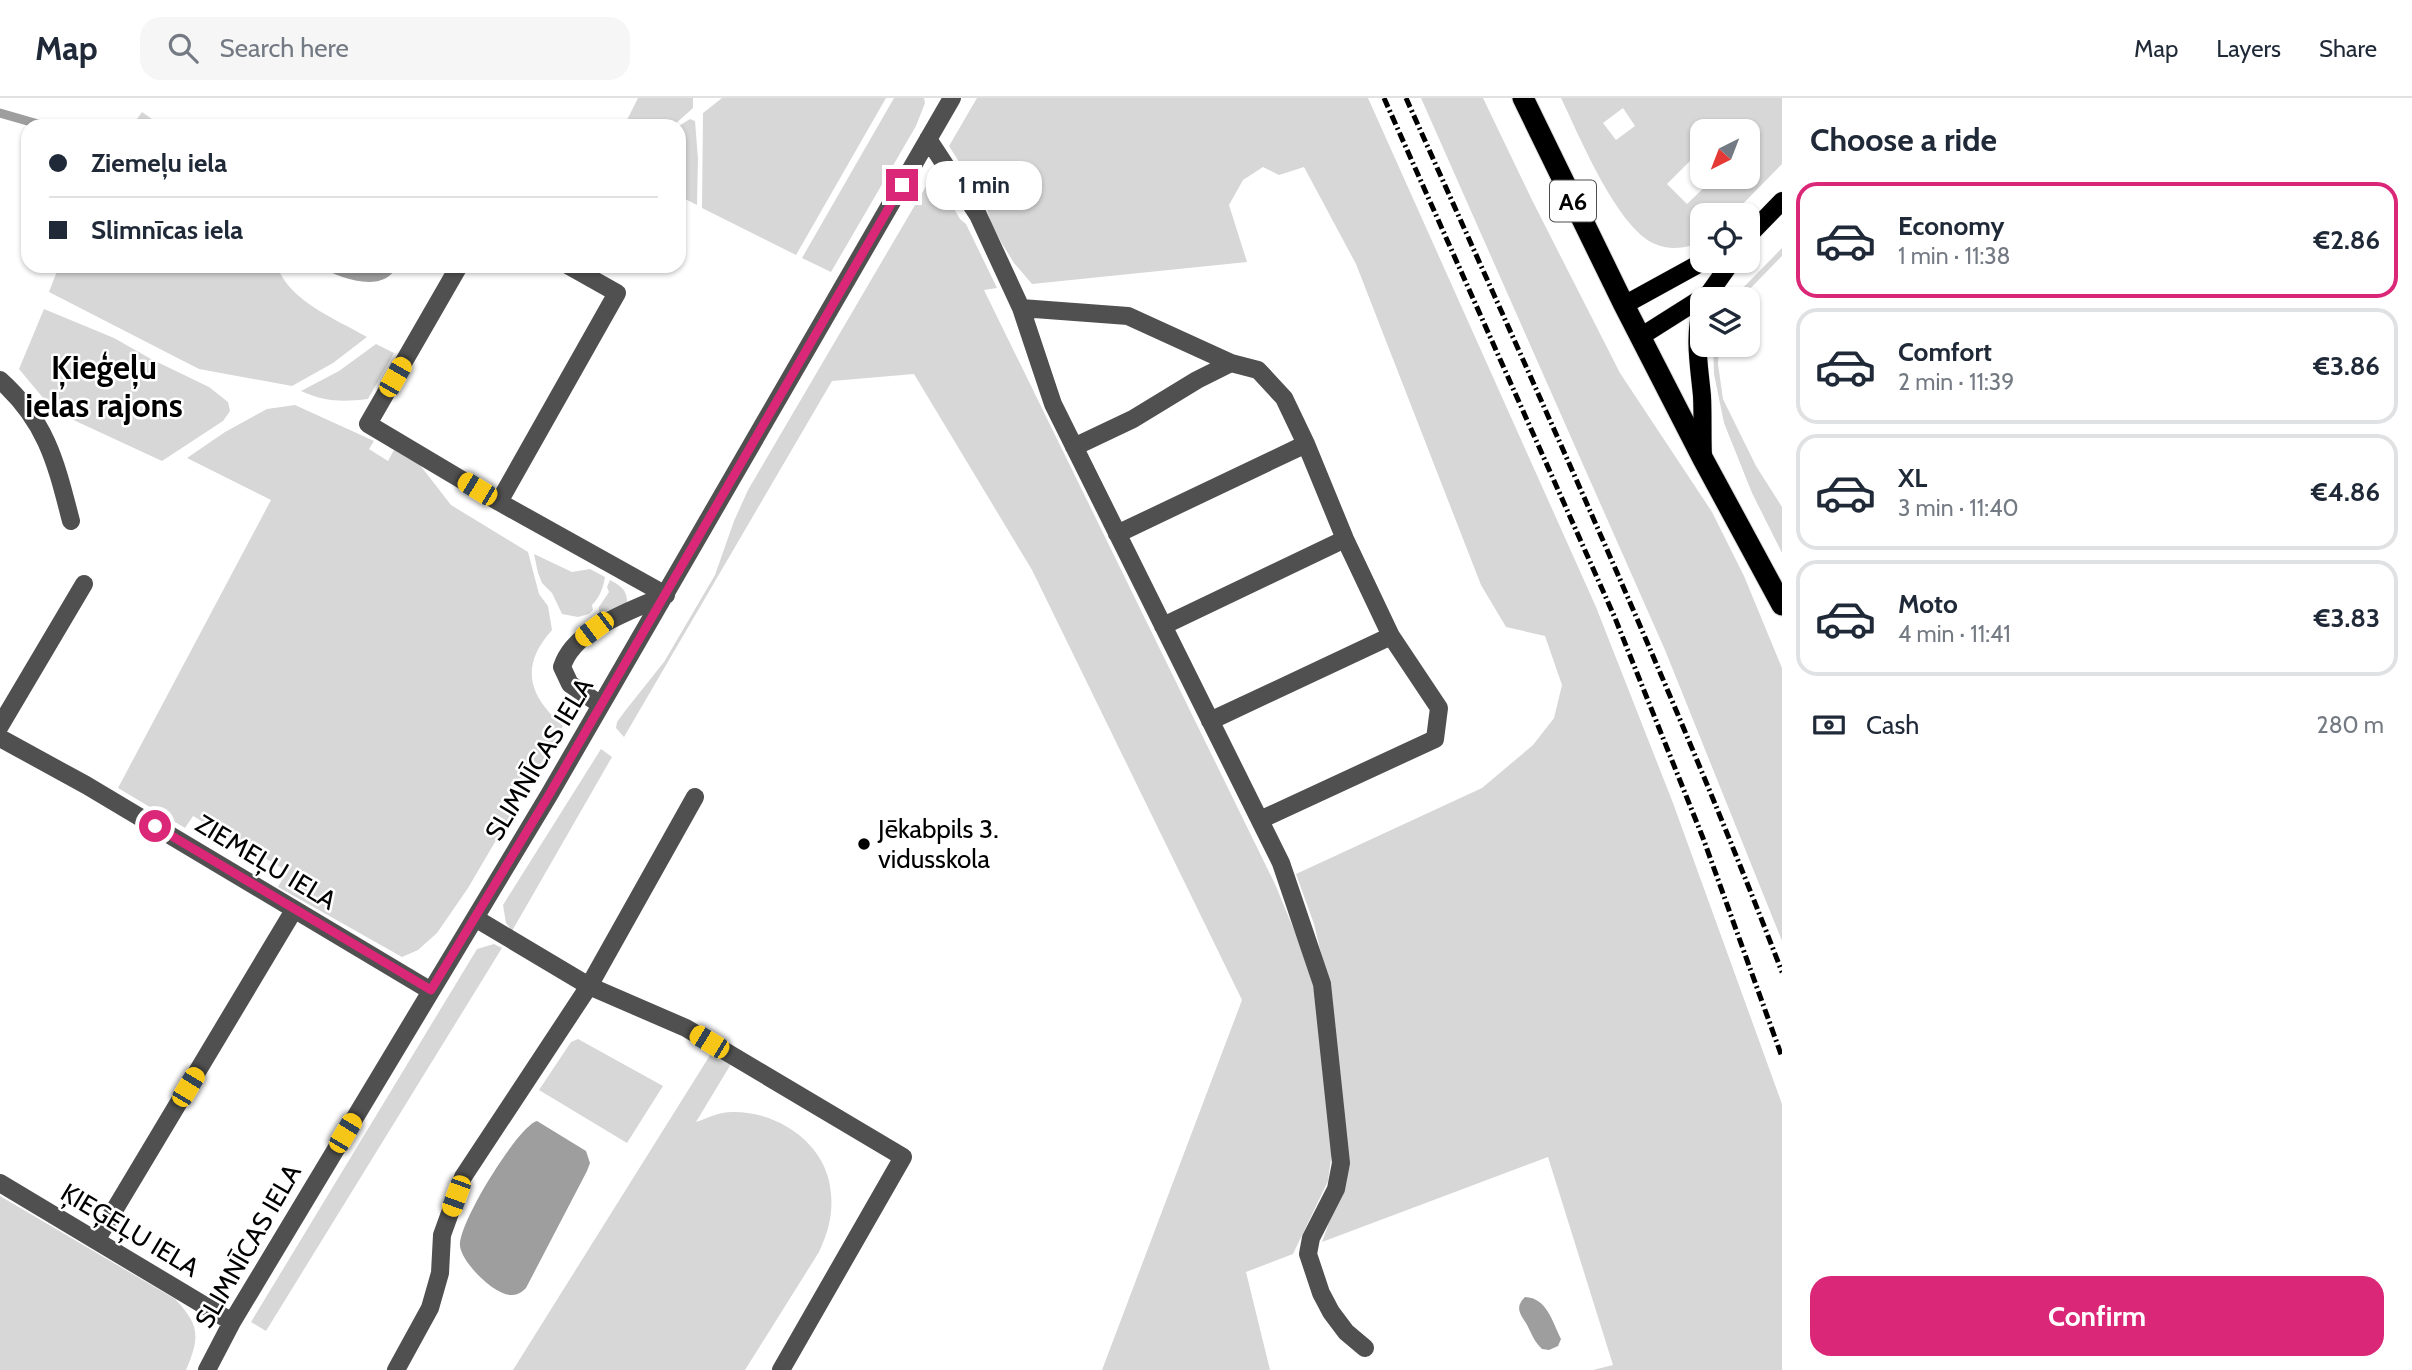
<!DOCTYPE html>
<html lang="en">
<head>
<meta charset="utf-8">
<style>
  body { margin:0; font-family:Cabin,sans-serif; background:#f6f6f7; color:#1f2937; height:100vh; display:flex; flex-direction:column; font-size:26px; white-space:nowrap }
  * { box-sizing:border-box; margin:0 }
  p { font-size:23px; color:#747a83 }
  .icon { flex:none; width:38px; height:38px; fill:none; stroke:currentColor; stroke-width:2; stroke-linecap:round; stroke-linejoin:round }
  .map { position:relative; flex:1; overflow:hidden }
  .drawer { display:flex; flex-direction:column; background:#fff; width:630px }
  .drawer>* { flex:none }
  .banner { position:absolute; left:21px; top:21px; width:665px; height:154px; border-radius:21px; box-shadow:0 2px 5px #0004; display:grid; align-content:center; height:154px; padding:0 28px; background:#fff }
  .needle { width:46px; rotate:222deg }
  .buttons { position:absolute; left:1690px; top:21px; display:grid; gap:14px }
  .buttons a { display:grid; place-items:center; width:70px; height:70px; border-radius:14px; background:#fff; box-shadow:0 2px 5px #0004; font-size:35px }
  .end { position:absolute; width:32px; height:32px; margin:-16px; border:9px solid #db2777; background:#fff; box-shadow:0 0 0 4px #fff }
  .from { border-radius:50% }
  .bubble { position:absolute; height:49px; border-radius:21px; background:#fff; box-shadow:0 2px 5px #0004; font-size:23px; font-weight:700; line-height:49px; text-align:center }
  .car { position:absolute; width:21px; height:42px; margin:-21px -10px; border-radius:9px; box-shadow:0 0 5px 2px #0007; background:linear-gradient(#f5c518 24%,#345 0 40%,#f5c518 0 76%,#345 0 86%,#f5c518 0) }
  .banner b { display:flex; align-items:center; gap:24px; height:66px; font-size:26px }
  .banner b+b { border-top:2px solid #e0e1e3 }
  .banner i { width:18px; height:18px; background:#1f2937 }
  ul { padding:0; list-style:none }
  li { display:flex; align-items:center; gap:21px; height:116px; margin:0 14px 10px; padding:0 14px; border:4px solid #e0e1e3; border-radius:21px }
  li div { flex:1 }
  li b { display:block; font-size:26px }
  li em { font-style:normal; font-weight:700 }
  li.on { border-color:#db2777 }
  li>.icon { width:63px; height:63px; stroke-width:1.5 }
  h2 { padding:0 28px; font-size:32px; line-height:84px }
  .pay { display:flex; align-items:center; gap:18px; height:77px; padding:0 28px; font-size:26px }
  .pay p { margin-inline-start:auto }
  .action { display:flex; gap:14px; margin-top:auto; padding:14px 28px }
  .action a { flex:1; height:80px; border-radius:21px; background:#db2777; color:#fff; font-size:28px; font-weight:700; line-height:80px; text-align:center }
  header { display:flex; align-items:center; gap:42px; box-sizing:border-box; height:98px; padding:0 35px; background:#fff; border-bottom:2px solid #e0e1e3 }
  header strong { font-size:33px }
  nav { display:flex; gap:38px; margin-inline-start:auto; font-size:24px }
  .search { width:490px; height:63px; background:#f6f6f7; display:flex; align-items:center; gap:18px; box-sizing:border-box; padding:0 24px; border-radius:21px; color:#747a83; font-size:26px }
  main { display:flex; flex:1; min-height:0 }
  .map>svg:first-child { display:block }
</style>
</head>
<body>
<header>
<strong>Map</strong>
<div class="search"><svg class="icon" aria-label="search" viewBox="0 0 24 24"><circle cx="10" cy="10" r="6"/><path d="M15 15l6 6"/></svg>Search here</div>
<nav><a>Map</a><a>Layers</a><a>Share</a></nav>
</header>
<main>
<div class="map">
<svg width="1782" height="1272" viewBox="0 0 1782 1272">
  <rect width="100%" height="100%" fill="#fff"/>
  <!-- green -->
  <path fill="#d7d7d7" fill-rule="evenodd" d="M638 0H693V10L673 28H624Z
    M722 0H886L796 157 702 110 703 15Z
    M894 0H924L925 5 916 28 831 174 802 160Z
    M977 0H1368L1596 509 1673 705 1782 1006V1272H1593L1613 1267 1548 1059 1322 1144 1349 1069 1329 889 1314 826 1296 776 1482 690 1533 647 1554 620 1562 587 1545 538 1506 529 1481 487 1356 166 1304 69 1279 77 1263 69 1243 82 1229 107 1247 164 1032 186 1014 165 1001 144 991 125 985 105 949 48Z
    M1421 0H1483L1533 104 1620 275 1712 414 1744 478 1782 570V843L1665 552Z
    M1561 0H1782V66L1732 117H1703V143C1688 150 1671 153 1655 146 1617 130 1579 37 1561 0ZM1623 10 1635 28 1616 42 1603 25ZM1703 33H1748V79H1715L1687 106 1667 86 1694 59 1703 67Z
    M142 14 162 28H132Z
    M690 21 695 23 698 61 697 107 679 98V28Z
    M932 78 937 81 960 121 966 126 997 190 984 192 1275 786 1299 844 1316 897 1332 1053 1328 1083 1293 1156 1246 1174 1270 1272H1102L1242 902 1032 472 914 276 832 283 624 639 616 630 617 624 625 613 664 564 715 477 734 423 748 392Z
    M1782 150V158L1740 201H1732Z
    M59 168H277C290 204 336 221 367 239L333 265 292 288 199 271 49 194Z
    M44 211 114 240 151 261 209 289 228 304 230 313 223 323 162 363 54 313 19 271Z
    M376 246 394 255 368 301C342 304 325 304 301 293L339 273Z
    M1713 247H1719L1718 266 1723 301 1756 368 1782 409V455L1752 395 1724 325 1714 276Z
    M295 307 374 343 369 351 388 363 394 352 420 367 451 407 528 454 539 496 548 508 552 532C519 569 529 598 563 628L468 790 437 835 418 852 402 859 278 789 287 773 193 718 185 730 118 690 271 402 187 360 225 334 267 311Z
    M534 456 572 474 590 471 605 479C603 490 600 499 592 507L593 512 589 516 578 519 562 516 552 495 542 485 538 475Z
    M610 482C621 488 628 492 627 507L599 515V509L609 494 607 489Z
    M601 651 612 659 512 833 506 825 503 807Z
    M494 846 502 850 266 1233 251 1224 477 851Z
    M578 941 663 988 627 1045 539 992 571 944Z
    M712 954 731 966 696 1024C708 1020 719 1014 732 1014 778 1013 828 1046 831 1096 833 1117 828 1135 819 1154L745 1272H513Z
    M0 1098 175 1201C200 1227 200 1239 186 1272H0Z"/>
  <!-- water -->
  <path fill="#9e9e9e" d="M318 168H397C383 197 340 180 318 168Z
    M537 1023 586 1053 590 1065 587 1073 526 1190C522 1194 518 1197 512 1197 495 1198 462 1165 460 1148 457 1127 518 1028 537 1023Z
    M1525 1199C1547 1200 1552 1223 1561 1241L1558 1248 1549 1252 1542 1251C1535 1244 1533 1239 1529 1231 1524 1219 1512 1212 1525 1199Z"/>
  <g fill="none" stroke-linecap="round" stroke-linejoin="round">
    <!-- stream -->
    <path stroke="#9e9e9e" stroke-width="9" d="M0 15 45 28"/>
    <!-- major casing -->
    <g stroke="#dbdbdb" stroke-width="19">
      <path id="major" d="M1748 138 1782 103
        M1705 201 1732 163
        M1624 207 1704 163
        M1640 239 1708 196
        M1703 358C1702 338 1703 317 1702 298 1699 266 1693 237 1703 206"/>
    </g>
    <!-- highway casing -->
    <g stroke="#dbdbdb" stroke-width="23">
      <path id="highway" d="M1523 0 1624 207 1703 361 1782 507"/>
    </g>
    <!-- minor -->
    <path stroke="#505050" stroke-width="18" d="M928 41 978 117 1021 210 1053 306 1281 765 1322 886 1341 1065 1336 1091 1311 1140 1308 1156 1321 1195 1331 1214 1346 1234 1365 1250
      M459 168 368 326 499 404 617 195 569 168
      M1021 210 1128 218 1231 265 1258 272 1284 300 1306 346 1345 441 1391 538 1439 610 1435 641 1260 722
      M0 282C47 324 56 365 71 423
      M1074 349 1133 321 1197 282 1231 265
      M499 404 666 497
      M1117 436 1306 346
      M1163 528 1345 441
      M601 607 570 586 562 569C574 530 632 513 666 497
      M1210 623 1391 538
      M0 628 84 486
      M0 640 86 687 431 893
      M475 820 589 888 695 699
      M0 1085 232 1224
      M97 1141 294 812
      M207 1272 232 1224 549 697 952 0
      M396 1272 430 1210 440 1175 442 1137 463 1079 589 888 686 930 903 1059 781 1272"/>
    <!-- major -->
    <use href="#major" stroke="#000" stroke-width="18"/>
    <!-- highway -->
    <use href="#highway" stroke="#000" stroke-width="21"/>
    <!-- rail -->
    <path stroke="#000" stroke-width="5" stroke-dasharray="10 3.5 2 3.5" stroke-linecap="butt" d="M1384 0 1615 520 1703 740 1782 959
      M1406 0C1535 290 1668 578 1782 874"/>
  </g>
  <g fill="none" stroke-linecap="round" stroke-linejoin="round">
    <!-- route -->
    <path stroke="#db2777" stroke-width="9" d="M155 728 431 892 549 697 902 87"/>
  </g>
  <!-- markers -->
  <circle fill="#000" stroke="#fff" stroke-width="2.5" cx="864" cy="746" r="7"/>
  <g text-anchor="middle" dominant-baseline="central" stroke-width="5" stroke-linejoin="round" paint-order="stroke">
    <!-- shield labels -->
    <rect fill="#fff" stroke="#4c4c4c" stroke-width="2" x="1550" y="82.5" width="46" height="41" rx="5"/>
    <g font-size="24" font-weight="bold" fill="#000">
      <text x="1573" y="103">A6</text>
    </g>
    <!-- street labels -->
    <g font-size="26" fill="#000" stroke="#fff">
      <text transform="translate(539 661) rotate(-59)">SLIMNĪCAS IELA</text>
      <text transform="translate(266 764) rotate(31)">ZIEMEĻU IELA</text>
      <text transform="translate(130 1132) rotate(31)">ĶIEĢEĻU IELA</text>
      <text transform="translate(248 1148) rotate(-60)">SLIMNĪCAS IELA</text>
    </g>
    <!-- poi labels -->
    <g font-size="26" fill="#000" stroke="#fff" text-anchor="start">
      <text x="878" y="731">Jēkabpils 3.<tspan x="878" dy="30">vidusskola</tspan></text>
    </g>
    <!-- district labels -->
    <g font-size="33" font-weight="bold" fill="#000" stroke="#fff">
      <text x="104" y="269">Ķieģeļu<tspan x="104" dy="38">ielas rajons</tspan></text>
    </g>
  </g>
</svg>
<div class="buttons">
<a><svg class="needle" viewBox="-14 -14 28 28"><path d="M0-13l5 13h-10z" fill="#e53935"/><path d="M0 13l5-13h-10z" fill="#747a83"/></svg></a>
<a><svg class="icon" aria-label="locate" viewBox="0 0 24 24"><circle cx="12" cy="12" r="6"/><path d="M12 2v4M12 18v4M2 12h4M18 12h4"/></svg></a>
<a><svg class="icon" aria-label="layers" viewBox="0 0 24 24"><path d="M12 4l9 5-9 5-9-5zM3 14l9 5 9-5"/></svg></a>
</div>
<i class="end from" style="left:155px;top:728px"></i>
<i class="end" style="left:902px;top:87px"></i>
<div class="bubble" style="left:926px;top:63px;width:116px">1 min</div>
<i class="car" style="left:395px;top:279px;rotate:30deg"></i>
<i class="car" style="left:477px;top:391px;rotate:301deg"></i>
<i class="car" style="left:594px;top:531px;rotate:233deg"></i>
<i class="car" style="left:709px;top:944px;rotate:301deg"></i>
<i class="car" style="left:188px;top:989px;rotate:31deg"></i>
<i class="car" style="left:345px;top:1035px;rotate:31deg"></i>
<i class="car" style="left:456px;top:1098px;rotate:200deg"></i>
<div class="banner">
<b><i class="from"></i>Ziemeļu iela</b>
<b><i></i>Slimnīcas iela</b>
</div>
</div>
<section class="drawer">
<h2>Choose a ride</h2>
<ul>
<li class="on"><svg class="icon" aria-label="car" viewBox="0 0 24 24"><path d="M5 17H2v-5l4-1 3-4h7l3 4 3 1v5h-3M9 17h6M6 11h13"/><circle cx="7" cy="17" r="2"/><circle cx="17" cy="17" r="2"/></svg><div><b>Economy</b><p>1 min · 11:38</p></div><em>€2.86</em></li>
<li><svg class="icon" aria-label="car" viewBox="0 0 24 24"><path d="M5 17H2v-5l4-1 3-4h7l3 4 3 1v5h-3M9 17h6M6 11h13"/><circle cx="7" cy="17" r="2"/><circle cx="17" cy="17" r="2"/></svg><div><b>Comfort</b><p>2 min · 11:39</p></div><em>€3.86</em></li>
<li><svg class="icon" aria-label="car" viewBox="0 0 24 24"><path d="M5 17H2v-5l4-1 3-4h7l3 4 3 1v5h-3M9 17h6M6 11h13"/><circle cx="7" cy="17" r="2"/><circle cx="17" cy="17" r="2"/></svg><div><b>XL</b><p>3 min · 11:40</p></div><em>€4.86</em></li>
<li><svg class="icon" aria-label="car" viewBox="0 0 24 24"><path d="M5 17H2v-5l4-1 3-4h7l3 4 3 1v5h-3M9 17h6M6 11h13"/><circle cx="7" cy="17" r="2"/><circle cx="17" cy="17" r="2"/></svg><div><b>Moto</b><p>4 min · 11:41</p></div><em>€3.83</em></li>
</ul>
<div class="pay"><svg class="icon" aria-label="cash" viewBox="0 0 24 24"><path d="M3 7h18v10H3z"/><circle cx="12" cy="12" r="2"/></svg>Cash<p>280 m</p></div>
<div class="action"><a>Confirm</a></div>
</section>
</main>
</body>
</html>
